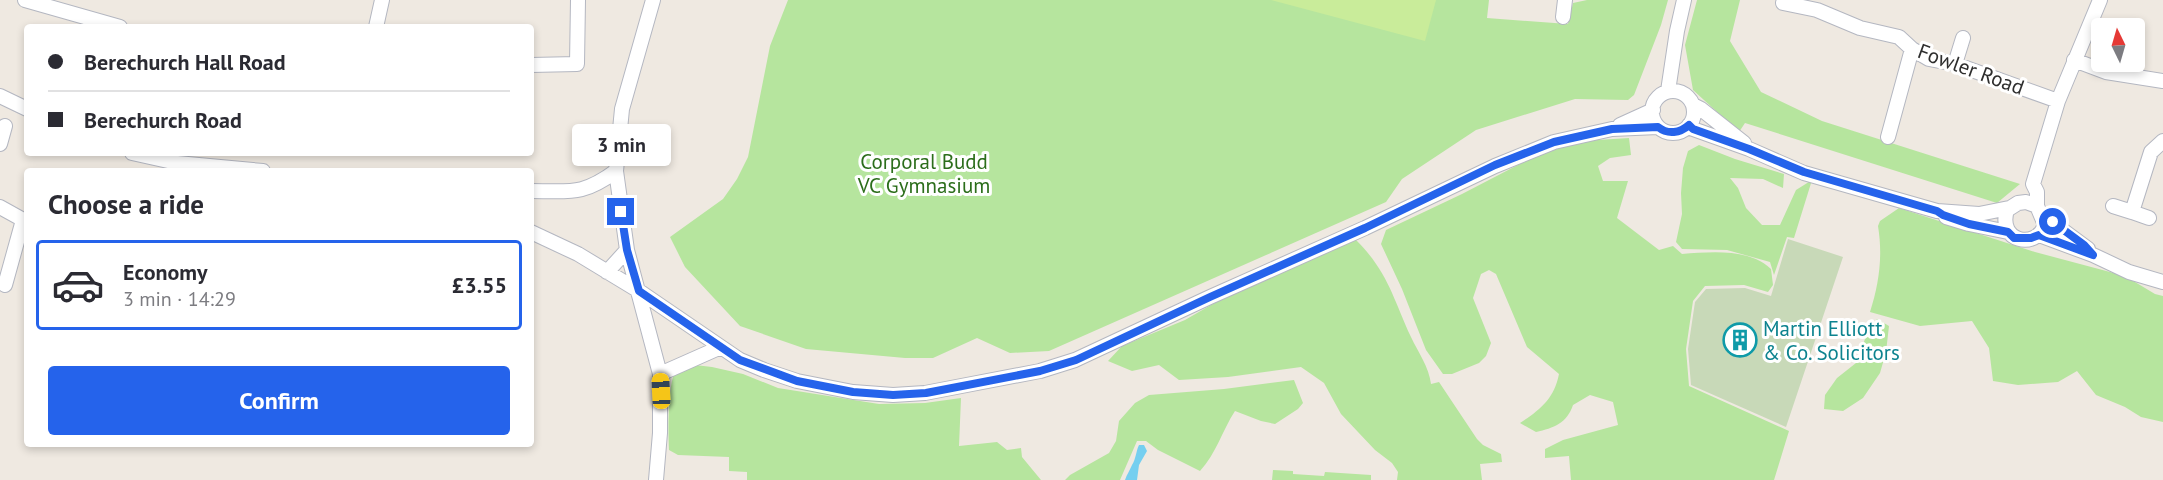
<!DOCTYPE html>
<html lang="en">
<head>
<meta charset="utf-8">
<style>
  body { margin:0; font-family:"PT Sans",sans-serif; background:#f2f2f3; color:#2b2b33; height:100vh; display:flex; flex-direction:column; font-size:22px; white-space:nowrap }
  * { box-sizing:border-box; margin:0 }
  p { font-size:20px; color:#7c7c81 }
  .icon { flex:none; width:33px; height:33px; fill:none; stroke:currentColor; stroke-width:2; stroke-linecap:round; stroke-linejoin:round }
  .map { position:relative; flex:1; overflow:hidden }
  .panel { position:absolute; left:24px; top:168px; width:510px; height:279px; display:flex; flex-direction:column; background:#fff; border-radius:6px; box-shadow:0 3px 9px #0003 }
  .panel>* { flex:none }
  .top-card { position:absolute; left:24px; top:24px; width:510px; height:132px; border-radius:6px; box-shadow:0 3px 9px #0003; display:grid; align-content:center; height:132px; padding:0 24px; background:#fff }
  .needle { width:39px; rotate:355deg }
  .fabs { position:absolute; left:2091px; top:18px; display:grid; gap:12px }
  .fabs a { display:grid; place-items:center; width:54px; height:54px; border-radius:6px; background:#fff; box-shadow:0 3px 9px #0003; font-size:30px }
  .end { position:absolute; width:27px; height:27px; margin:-14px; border:8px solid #2563eb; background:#fff; box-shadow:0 0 0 3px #fff }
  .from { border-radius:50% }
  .bubble { position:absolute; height:42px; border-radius:6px; background:#fff; box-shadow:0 3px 9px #0003; font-size:20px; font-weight:700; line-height:42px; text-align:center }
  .car { position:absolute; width:18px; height:36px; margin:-18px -9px; border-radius:8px; box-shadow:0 0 4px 2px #0007; background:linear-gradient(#f5c518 24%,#345 0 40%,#f5c518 0 76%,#345 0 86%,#f5c518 0) }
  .top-card b { display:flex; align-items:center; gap:21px; height:57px; font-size:22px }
  .top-card b+b { border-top:2px solid #e1e1e2 }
  .top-card i { width:15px; height:15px; background:#2b2b33 }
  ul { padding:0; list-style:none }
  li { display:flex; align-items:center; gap:18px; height:90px; margin:0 12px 9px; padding:0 12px; border:3px solid transparent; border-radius:6px }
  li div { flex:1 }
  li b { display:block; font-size:22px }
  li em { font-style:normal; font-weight:700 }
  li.selected { border-color:#2563eb }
  li>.icon { width:54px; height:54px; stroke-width:1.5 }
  h2 { padding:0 24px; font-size:27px; line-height:72px }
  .button { display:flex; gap:12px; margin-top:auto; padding:12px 24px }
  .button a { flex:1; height:69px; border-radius:6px; background:#2563eb; color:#fff; font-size:24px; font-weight:700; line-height:69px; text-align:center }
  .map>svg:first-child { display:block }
</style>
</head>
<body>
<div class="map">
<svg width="2163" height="480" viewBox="0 0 2163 480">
  <rect width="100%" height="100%" fill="#efe9e1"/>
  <!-- green -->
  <path fill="#b6e59e" d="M788 0H1489L1487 18 1568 24 1573 3 1587 0H1668L1661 25 1634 95 1628 100 1575 99 1476 130 1402 179 1386 202 1049 351 1010 353 977 338 933 358H905L806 349 740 326 685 267 670 237 723 199 737 179 748 157 770 46Z
    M1697 0H1740L1730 41 1761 92 1822 121 2020 184 1997 203 1745 123 1739 132 1693 90 1685 45Z
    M1629 138 1631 155 1610 158 1598 166 1603 181H1628L1617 218 1659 250 1673 246 1682 254C1711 252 1749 248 1771 269L1773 285 1768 292 1744 285 1705 286 1693 301 1686 349 1689 386 1789 431 1774 480H1571L1569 456 1545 458V449L1563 440 1618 425 1613 402 1590 395 1573 405C1567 423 1554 428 1536 432L1520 423C1540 410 1554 399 1559 374L1527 347 1496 274 1489 270 1481 274 1473 298 1491 343 1486 356 1479 363 1452 374H1443L1426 350 1402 289 1381 244 1386 230 1462 194 1533 157 1582 141Z
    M1699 145 1735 159 1784 174 1783 188 1763 179 1730 178 1738 188 1746 208 1762 225H1780L1796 190 1812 180 1794 238 1787 237 1774 275 1770 262 1727 250 1682 249 1676 242 1682 214 1681 193 1683 168 1688 151Z
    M1899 208 2035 252 2125 276 2155 294 2163 296V422L2141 417 2125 407 2096 395 2077 371 2058 382 2018 385 1993 381 1989 348 1972 321 1920 326 1870 312C1879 284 1883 256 1878 226L1880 221Z
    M1356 240C1388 272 1393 298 1411 337 1418 352 1429 367 1431 384L1439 382 1477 439 1483 445 1501 454 1502 462 1480 464 1482 480H1397L1398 472 1392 463 1375 450 1341 414 1324 383 1301 367 1228 377 1179 380 1159 365 1132 371 1108 361 1122 346 1185 320 1230 294Z
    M1877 319 1889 326 1886 352 1880 373 1863 398 1843 411 1824 409 1825 395 1837 378 1856 363 1865 339Z
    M686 364 712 367 743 374 778 388 879 404 925 403 961 398 959 446 997 442 1007 450 1021 448 1022 457 1041 480H747V472L729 471V457L678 455 669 450C668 431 668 394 673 377 675 370 680 367 686 364Z
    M1294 380 1303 403 1298 409 1275 424 1261 421 1235 411C1222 431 1216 454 1200 471L1158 450 1146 441H1137L1120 480H1065L1070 475 1109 453 1116 441 1119 421 1135 403 1149 395 1224 389Z
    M1273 470 1293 471V474L1324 476 1325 472 1371 475V480H1272Z"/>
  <!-- cemetery -->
  <path fill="#c8d9b8" d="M1788 239 1843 257 1786 427 1691 385 1688 349 1695 302 1706 289 1745 288 1771 296Z"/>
  <!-- pitch -->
  <path fill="#c9ec9a" d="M1271 0H1436L1425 41Z"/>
  <!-- water -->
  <path fill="#75cff0" d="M1139 445H1144L1147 451 1139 465 1137 480H1125C1127 474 1130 470 1132 465 1136 459 1136 451 1139 445Z"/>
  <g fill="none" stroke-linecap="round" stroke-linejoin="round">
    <!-- minor casing -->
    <g stroke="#b4b7c1" stroke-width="16">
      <path id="minor" d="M25 0 120 27
        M653 0 622 109 616 171 627 250 660 374V433L656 480
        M1783 3 1817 10 1860 28 1899 37 1912 49 1929 59 1955 64 2058 101
        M1563 17 1565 0
        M376 27 382 0
        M2074 60 2106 72 2163 81
        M1955 64 1963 38
        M531 65 577 64 578 0
        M1668 91 1677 31 1684 0
        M1652 112a21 21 0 1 1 42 0a21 21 0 1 1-42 0Z
        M0 96 27 109
        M1693 105 1701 109 1744 143
        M1620 125 1653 110
        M1689 125 1693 129 1749 149 1804 173 1937 211 1979 214 2009 208
        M1888 137 1912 49
        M0 144 5 126
        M132 153 177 163 263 171
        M531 191C571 191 582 196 616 171
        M2026 202 2037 206 2045 225C2036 250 1997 242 2007 210L2018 203Z
        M2037 206V192L2033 184 2058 101 2100 0
        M2113 206 2132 212 2151 152 2163 141
        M0 207 27 222
        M2132 212 2149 218
        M2042 215 2088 249
        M1946 217 1969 224 2008 232
        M531 232 578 254 639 291 740 360 764 370 797 381 853 392 893 395 925 393 1040 371 1075 360 1210 297 1365 228 1495 166 1554 142 1612 129 1658 127
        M2039 235 2093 255 2129 272 2163 282
        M607 272 627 250
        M5 285 23 220
        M660 374 721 347"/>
    </g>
    <!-- minor -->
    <use href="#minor" stroke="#fff" stroke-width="14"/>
  </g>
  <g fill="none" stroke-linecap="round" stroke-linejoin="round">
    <!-- route -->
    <path stroke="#2563eb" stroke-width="8" d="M621 212 627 250 639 291 740 360 797 381 853 392 893 395 926 393 1040 371 1076 360 1210 297 1365 228 1495 165 1554 142 1612 129 1658 127C1668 135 1680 133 1689 125L1693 129 1749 149 1804 172 1937 211 1943 215 1969 224 2008 232 2014 238H2031L2039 235 2093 255 2084 245 2053 222"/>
  </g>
  <!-- icons -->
  <defs>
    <g id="building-ring" transform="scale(1.725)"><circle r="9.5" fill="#fff" stroke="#0f9aa8" stroke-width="1.5"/><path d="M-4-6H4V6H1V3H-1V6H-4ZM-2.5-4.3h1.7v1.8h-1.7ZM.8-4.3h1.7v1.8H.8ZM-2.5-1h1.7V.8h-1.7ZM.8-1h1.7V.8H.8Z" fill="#0f9aa8"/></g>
  </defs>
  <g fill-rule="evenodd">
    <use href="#building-ring" x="1740" y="340"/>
  </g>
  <g text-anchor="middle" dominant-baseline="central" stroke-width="6" stroke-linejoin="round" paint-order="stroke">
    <!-- street labels -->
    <g font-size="21" fill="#2e2e2e" stroke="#fff">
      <text transform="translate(1971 69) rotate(20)">Fowler Road</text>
    </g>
    <!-- park labels -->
    <g font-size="21" fill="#2c6e1b" stroke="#fff">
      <text x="924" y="161">Corporal Budd<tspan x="924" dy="24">VC Gymnasium</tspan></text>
    </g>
    <!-- culture labels -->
    <g font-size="21" fill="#0d838f" stroke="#fff" text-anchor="start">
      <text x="1763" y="328">Martin Elliott<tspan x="1763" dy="24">&amp; Co. Solicitors</tspan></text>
    </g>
  </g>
</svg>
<div class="fabs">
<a><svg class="needle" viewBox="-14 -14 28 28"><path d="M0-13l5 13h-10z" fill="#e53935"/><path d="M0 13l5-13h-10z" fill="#7c7c81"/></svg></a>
</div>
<i class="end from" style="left:2053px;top:222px"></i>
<i class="end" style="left:621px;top:212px"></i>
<div class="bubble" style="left:572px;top:124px;width:99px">3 min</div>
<i class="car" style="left:661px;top:391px;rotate:357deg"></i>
<div class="top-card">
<b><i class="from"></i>Berechurch Hall Road</b>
<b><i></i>Berechurch Road</b>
</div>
<section class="panel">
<h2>Choose a ride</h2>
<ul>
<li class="selected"><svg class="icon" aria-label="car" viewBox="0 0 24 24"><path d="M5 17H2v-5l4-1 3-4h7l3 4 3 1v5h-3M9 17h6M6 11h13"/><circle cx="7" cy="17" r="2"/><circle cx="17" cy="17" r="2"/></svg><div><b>Economy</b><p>3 min · 14:29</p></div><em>£3.55</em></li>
</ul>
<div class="button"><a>Confirm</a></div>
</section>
</div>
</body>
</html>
